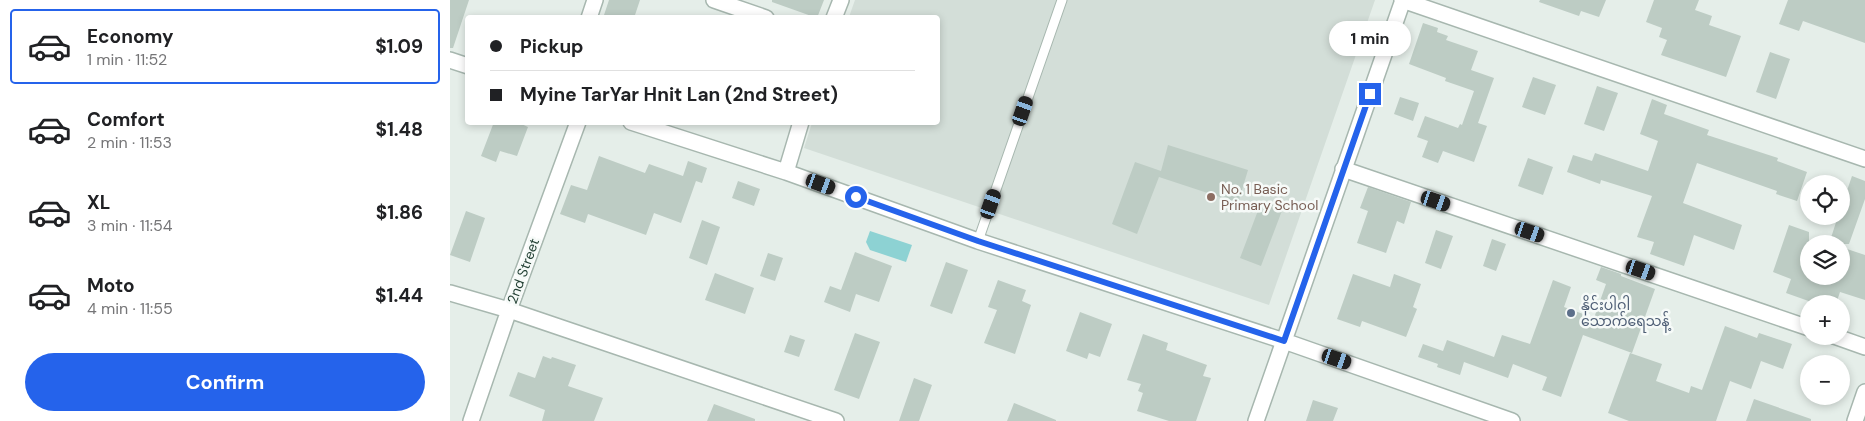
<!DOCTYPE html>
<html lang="en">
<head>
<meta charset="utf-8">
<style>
  body { margin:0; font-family:"DM Sans","Noto Sans Myanmar",sans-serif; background:#f2f2f2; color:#202124; height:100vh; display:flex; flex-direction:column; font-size:19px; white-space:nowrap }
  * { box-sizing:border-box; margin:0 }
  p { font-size:16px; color:#757577 }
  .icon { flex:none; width:28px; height:28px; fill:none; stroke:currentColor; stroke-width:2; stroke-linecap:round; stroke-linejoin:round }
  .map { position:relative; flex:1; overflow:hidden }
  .panel { display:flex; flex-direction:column; background:#fff; width:450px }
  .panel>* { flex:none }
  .top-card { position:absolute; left:15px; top:15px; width:475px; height:110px; border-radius:5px; box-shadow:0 2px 8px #0003; display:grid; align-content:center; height:110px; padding:0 25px; background:#fff }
  .controls { position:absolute; left:1350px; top:175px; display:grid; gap:10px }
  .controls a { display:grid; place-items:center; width:50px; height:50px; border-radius:50%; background:#fff; box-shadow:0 2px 8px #0003; font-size:25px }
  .end { position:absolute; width:22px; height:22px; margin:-11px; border:6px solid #2563eb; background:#fff; box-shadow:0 0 0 2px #fff }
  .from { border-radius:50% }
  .bubble { position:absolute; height:35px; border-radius:18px; background:#fff; box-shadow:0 2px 8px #0003; font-size:16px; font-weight:700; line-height:35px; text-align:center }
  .car { position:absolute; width:15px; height:30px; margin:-15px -8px; border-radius:6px; box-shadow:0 0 4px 1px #0007; background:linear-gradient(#222 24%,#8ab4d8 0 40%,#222 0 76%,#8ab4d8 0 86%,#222 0) }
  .top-card b { display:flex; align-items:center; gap:18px; height:48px; font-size:19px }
  .top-card b+b { border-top:1px solid #e0e0e0 }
  .top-card i { width:12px; height:12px; background:#202124 }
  ul { padding:9px 0 0; list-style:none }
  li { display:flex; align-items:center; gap:15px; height:75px; margin:0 10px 8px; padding:0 15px; border:2px solid transparent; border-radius:5px }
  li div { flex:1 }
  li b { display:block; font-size:19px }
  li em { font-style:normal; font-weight:700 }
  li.current { border-color:#2563eb }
  li>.icon { width:45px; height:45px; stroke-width:1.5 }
  .cta { display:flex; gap:10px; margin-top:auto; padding:10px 25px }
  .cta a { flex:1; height:58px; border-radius:30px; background:#2563eb; color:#fff; font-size:20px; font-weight:700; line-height:58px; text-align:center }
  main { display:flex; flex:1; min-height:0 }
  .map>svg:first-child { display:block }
</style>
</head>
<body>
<main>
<section class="panel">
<ul>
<li class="current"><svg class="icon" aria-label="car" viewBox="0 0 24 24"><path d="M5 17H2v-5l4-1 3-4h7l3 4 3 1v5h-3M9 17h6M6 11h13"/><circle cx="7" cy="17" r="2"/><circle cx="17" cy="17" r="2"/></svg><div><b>Economy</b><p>1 min · 11:52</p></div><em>$1.09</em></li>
<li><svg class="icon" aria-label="car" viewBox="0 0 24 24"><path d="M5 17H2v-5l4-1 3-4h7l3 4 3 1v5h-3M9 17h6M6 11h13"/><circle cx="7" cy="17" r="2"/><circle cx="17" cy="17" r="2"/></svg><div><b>Comfort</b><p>2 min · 11:53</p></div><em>$1.48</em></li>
<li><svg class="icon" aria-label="car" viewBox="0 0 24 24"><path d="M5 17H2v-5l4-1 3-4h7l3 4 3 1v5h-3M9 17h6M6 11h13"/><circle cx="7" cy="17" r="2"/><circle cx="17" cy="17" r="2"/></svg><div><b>XL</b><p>3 min · 11:54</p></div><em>$1.86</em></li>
<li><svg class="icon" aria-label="car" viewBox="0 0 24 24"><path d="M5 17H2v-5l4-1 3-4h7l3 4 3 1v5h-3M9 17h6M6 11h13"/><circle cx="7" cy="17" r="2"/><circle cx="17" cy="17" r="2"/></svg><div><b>Moto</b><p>4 min · 11:55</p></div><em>$1.44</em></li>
</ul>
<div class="cta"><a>Confirm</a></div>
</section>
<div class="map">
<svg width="1415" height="421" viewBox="0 0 1415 421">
  <rect width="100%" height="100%" fill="#e5eee9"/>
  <!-- built -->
  <path fill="#d3ded8" d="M405 0H925L819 305 354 148 362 123 488 122V18L399 17Z"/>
  <!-- water -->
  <path fill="#8dd2d3" d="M420 231 462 245 456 262 420 250 416 242Z"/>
  <!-- building -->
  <path fill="#bdccc4" d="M0 0H19L3 48H0Z
    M159 0H190L184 18H153Z
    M322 0H374L367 18 322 2Z
    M1090 0H1156L1149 17 1131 11 1129 16 1089 2Z
    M1204 0H1249L1245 10 1262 16 1259 25 1291 36 1276 77 1211 55 1217 40 1209 37 1212 28 1196 22Z
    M1338 0H1415V43L1353 21 1349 31 1329 24Z
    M973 23 988 28 987 32 998 36 996 40 1028 51 1021 70 1044 78 1028 123 1037 126 1024 162 993 151 988 163 972 157 978 141 967 137 975 116 1008 128 1010 124 1012 125 1024 91 995 81 996 78 959 64Z
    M1320 52 1340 59 1326 99 1306 92Z
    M1083 77 1106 85 1095 115 1072 107Z
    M1147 86 1168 93 1154 131 1134 124Z
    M950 97 969 103 963 121 944 114Z
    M1202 99 1217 105 1214 114 1259 130 1257 135 1328 158 1327 161 1357 172 1347 201 1326 194 1327 191 1247 163 1233 203 1292 225 1284 250 1244 235 1234 266 1200 254 1204 242 1187 237 1202 196 1151 180 1150 184 1117 172 1123 155 1142 161 1145 153 1198 171 1208 141 1190 134Z
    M44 122H67L78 127 67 156 50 151 46 162 31 156Z
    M718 145 798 170 788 203 709 177 687 234 662 224 685 162 711 171Z
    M149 156 195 173 199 164 233 176 238 161 257 168 252 183 246 181 231 223 204 213 196 235 138 214 135 223 110 214 121 185 137 190Z
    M1078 158 1103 167 1093 195 1068 186Z
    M1402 176 1415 181V199L1399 244H1379L1388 216H1391V208Z
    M288 181 310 189 304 206 282 198Z
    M918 187 961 202 954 224 947 221 936 253 907 243 918 211 910 208Z
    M812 200 833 208 811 266 790 258Z
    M16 211 35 218 20 262 0 255Z
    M252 220 270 227 257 265 239 258Z
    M1339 225 1359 232V276H1391V247L1415 255V300L1390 292 1386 304H1367L1336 293 1341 279 1323 272Z
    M986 230 1003 236 991 269 975 263Z
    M1042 239 1056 244 1046 271 1033 266Z
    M405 252 442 266 429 302 406 294 400 312 374 302 380 286 391 290Z
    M318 253 333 258 325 281 310 276Z
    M496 262 518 270 502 314 480 306Z
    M1151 267 1171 274V276L1205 289 1182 353 1133 335 1111 397 1092 390 1097 377 1063 364 1058 378 1014 362 1010 375 987 367 988 364 968 357 973 344 993 351 997 340 1044 357 1052 335 1080 344 1103 280 1121 287 1114 307 1144 318 1156 284 1146 280Z
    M265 273 304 288 295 314 255 300Z
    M903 274 940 287 944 274 971 284 963 307 967 309 956 337 912 321 910 327 887 319Z
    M548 280 576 290 572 301 581 305 565 354 534 343 547 310 538 307Z
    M630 312 662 324 650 357 639 353 637 359 616 351Z
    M1275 326 1307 338 1309 333 1342 344 1333 369 1311 361 1301 389 1280 381 1266 421H1179L1158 413 1180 353 1212 364 1206 381 1239 393 1241 386 1252 390Z
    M405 333 430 342 409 399 384 390Z
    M693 334 718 343 716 350 757 365 753 376 761 378 746 421H719L687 411 693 393 688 391 691 384 677 380Z
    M340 335 355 340 349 357 334 352Z
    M93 356 101 359 102 357 126 365 118 386 153 398 144 421H92L95 410 59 396 68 372 85 378Z
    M464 378 482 385 469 421H449Z
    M1304 399 1361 419V421H1296Z
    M863 400 888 408 883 421H856Z
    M564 403 606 420V421H557Z
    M264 404 305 419V421H257Z"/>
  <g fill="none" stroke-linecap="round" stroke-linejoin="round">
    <!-- service casing -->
    <g stroke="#a7b7af" stroke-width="11">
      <path id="service" d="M528 241 612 0"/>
    </g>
    <!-- minor casing -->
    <g stroke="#a7b7af" stroke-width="18">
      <path id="minor" d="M264 0 316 18
        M952 0 1415 159
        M139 18 145 0
        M384 18 391 0
        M0 60 18 66
        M181 122 336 172 528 241 834 341 1062 421
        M893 169 1359 328
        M336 172 351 122
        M0 293 59 310 386 421
        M1384 336 1415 347
        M21 421 59 310 128 122
        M806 421 953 0
        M1405 421 1415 392"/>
    </g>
    <!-- service -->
    <use href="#service" stroke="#fff" stroke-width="9"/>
    <!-- minor -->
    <use href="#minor" stroke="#fff" stroke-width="15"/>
  </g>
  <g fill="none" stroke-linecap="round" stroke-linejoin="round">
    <!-- route -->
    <path stroke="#2563eb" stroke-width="6" d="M406 197 528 241 834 341 920 94"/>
  </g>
  <!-- markers -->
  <circle fill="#8d6e63" stroke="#f6faf8" stroke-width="2" cx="761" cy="197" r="5"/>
  <circle fill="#5c6f8a" stroke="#f6faf8" stroke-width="2" cx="1121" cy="313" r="5"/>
  <g text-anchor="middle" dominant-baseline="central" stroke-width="5" stroke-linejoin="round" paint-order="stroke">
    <!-- education labels -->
    <g font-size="14" fill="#785e54" stroke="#f6faf8" text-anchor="start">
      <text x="771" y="189">No. 1 Basic<tspan x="771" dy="16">Primary School</tspan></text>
    </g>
    <!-- street labels -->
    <g font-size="14" fill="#244135" stroke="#f6faf8">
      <text transform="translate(73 271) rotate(-70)">2nd Street</text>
    </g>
    <!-- service labels -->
    <g font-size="14" fill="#4e5e75" stroke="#f6faf8" text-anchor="start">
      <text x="1131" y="305">နိုင်းပါဝါ<tspan x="1131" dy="16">သောက်ရေသန့်</tspan></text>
    </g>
  </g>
</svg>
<div class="controls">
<a><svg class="icon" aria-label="locate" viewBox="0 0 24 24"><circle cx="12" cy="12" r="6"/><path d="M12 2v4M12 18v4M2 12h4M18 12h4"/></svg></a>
<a><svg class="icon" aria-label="layers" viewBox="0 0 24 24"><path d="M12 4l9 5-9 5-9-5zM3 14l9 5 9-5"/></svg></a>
<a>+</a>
<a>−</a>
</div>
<i class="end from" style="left:406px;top:197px"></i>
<i class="end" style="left:920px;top:94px"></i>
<div class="bubble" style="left:879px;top:21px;width:82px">1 min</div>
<i class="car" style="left:573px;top:111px;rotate:19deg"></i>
<i class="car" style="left:371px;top:184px;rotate:110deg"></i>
<i class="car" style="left:986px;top:201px;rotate:109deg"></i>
<i class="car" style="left:541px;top:204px;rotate:19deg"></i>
<i class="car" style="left:1080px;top:232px;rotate:109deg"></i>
<i class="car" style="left:1191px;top:270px;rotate:109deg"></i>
<i class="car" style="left:887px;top:359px;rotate:109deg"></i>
<div class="top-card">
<b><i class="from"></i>Pickup</b>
<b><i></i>Myine TarYar Hnit Lan (2nd Street)</b>
</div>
</div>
</main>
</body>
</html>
